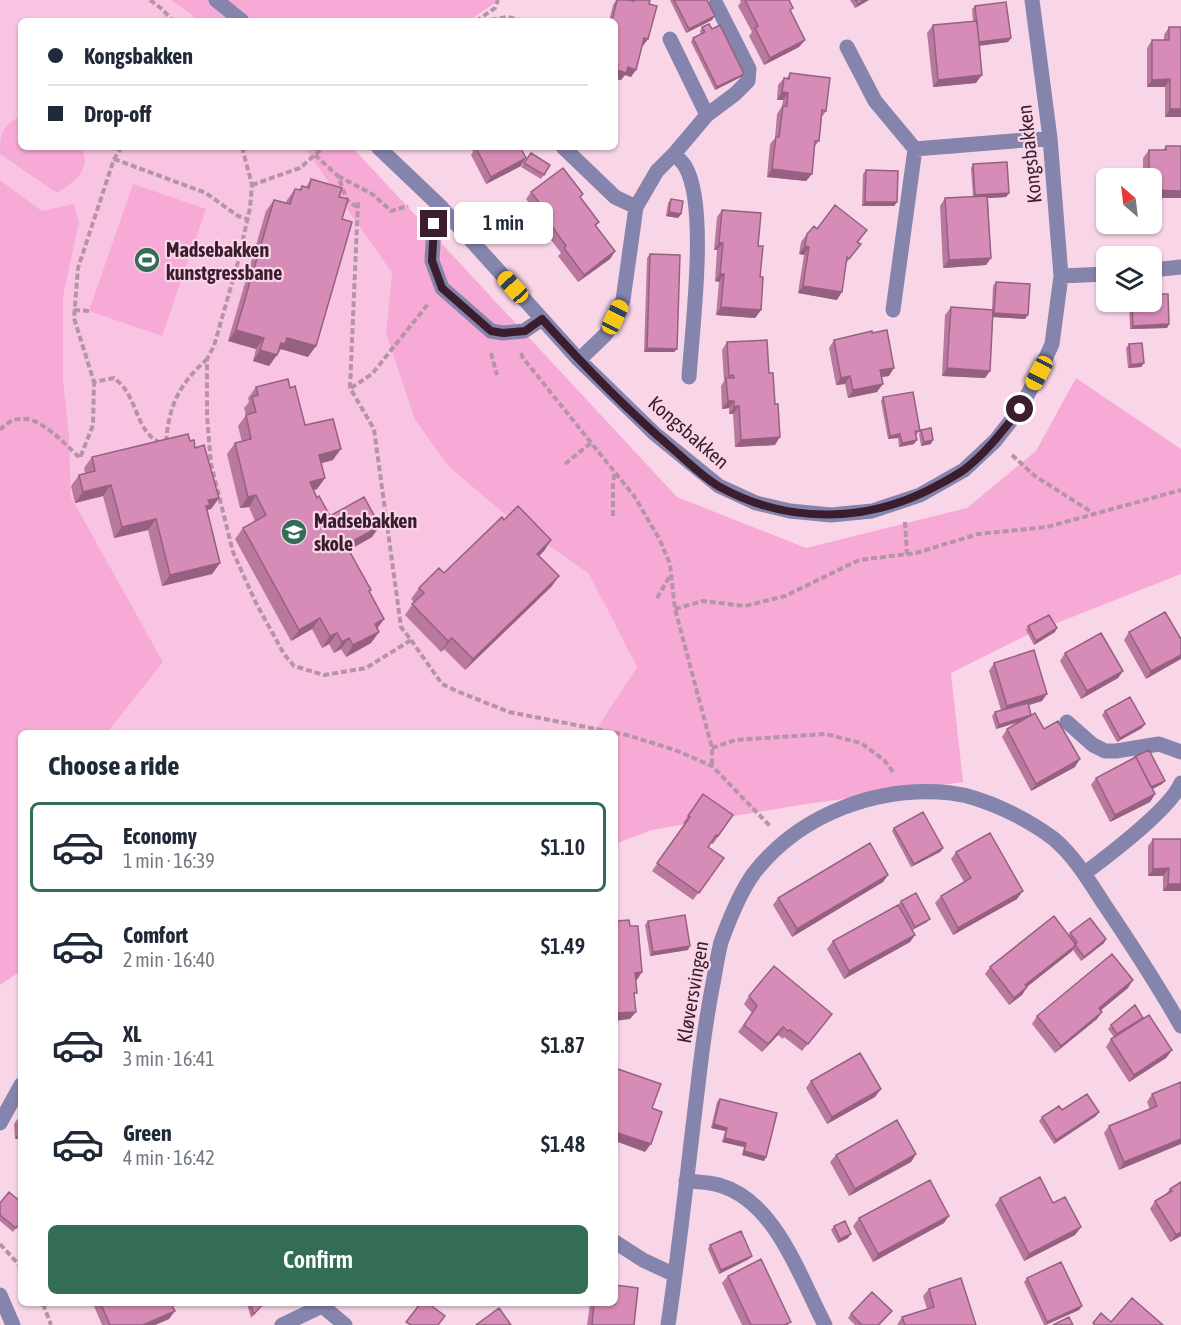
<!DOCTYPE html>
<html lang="en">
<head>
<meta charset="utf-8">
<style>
  body { margin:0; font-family:"Asap Condensed",sans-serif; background:#f6f6f7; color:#1f2937; height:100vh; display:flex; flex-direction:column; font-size:22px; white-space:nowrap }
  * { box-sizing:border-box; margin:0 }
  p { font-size:20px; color:#747a83 }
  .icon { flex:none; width:33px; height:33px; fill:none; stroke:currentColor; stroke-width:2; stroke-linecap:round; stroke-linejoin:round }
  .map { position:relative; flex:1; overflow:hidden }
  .panel { position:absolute; left:18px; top:730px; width:600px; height:576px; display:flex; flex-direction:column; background:#fff; border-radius:9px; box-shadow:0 2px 4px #0004 }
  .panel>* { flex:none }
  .hud { position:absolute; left:18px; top:18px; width:600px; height:132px; border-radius:9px; box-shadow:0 2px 4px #0004; display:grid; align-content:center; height:132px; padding:0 30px; background:#fff }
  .needle { width:39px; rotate:332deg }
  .tools { position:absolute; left:1096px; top:168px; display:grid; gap:12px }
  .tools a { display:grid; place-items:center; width:66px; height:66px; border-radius:9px; background:#fff; box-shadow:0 2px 4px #0004; font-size:30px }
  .end { position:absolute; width:27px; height:27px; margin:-14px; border:8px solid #3b1d2e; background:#fff; box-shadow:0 0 0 3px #fff }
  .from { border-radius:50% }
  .bubble { position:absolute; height:42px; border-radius:9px; background:#fff; box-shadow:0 2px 4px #0004; font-size:20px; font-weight:600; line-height:42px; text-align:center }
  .car { position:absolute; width:18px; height:36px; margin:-18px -9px; border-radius:8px; box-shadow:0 0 4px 2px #0007; background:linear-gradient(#f5c518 24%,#345 0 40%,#f5c518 0 76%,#345 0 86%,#f5c518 0) }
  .hud b { display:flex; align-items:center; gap:21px; height:57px; font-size:22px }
  .hud b+b { border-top:2px solid #e0e1e3 }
  .hud i { width:15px; height:15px; background:#1f2937 }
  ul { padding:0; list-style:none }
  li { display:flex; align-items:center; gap:18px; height:90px; margin:0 12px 9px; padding:0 18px; border:3px solid transparent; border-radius:9px }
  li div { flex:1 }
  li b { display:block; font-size:22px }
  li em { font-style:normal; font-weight:600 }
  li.current { border-color:#346d56 }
  li>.icon { width:54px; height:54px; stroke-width:1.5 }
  h2 { padding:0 30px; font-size:27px; line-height:72px }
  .cta { display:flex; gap:12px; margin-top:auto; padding:12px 30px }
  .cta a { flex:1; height:69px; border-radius:9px; background:#346d56; color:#fff; font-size:24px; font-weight:600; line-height:69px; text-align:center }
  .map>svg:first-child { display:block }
</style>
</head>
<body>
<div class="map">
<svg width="1181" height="1325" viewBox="0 0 1181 1325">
  <rect width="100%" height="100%" fill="#f8d6e8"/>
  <!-- built -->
  <path fill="#f9c4e1" d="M0 0H171L192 15 195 21H21V147H304L392 273 386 333 415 420 448 466 506 515 589 574 637 667 599 725 589 734 107 733 163 662 71 497 69 435 63 379V297L79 222 42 211 0 180Z"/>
  <!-- green -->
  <path fill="#f6aad5" d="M171 0H499L469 21H195L192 15Z
    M21 116V147H81C93 169 74 182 57 193L0 154C0 134 2 125 21 116Z
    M304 147H352L677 497 806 548 967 508 1036 451 1076 378 1181 449V574L1029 634 951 673 963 782 800 805 652 830 615 844V734L589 733 599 725 637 667 589 574 506 515 448 466 415 420 386 333 392 273Z
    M0 180 42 211 74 204 79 222 63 297V379L69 435 71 497 163 662 107 733 21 734V971L0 985Z
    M133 184 206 209 162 336 89 311Z"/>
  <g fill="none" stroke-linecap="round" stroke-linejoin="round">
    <!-- path -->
    <path stroke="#b594a6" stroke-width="4" stroke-dasharray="6 3" stroke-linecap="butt" d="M150 0 162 9 173 21
      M476 21 495 8 498 0
      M482 21 508 17 524 21
      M122 147 114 159 78 268 74 318 94 382 114 378C119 382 124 387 127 392 138 410 140 434 161 443
      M242 147 252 185 250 208 238 262 214 346 207 359V416L211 464 233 552 256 603 284 654 294 666 324 675 366 668 411 640 401 627 374 429 350 388 358 202
      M315 155 338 176 347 200 358 208
      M114 159 206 193 238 216 247 219
      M338 176 372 194 391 211 408 206
      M252 185 300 168 324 147
      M74 310 89 311
      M491 353 497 375
      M521 353 523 358 634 496 660 540 670 564 675 609 712 748V766
      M351 388 372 374 428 304
      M0 430C27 399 59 439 80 458L93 425 94 382
      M166 442C169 405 179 385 206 360
      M1012 455 1035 476 1093 513
      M565 464 592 442
      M613 516V483L615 471
      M905 522 907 554
      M657 598 670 576
      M675 609 703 601 745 606 785 596 859 560 916 553 978 534 1047 527 1181 490
      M411 640 442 684 459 692 509 712 627 735 675 750 712 766 770 826
      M712 748 735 740 826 734 861 743 884 760 894 773
      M0 1244 21 1267
      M43 1304 51 1325"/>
    <!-- minor -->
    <path stroke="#8484ad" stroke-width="15" d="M216 0 242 21
      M670 39 707 115
      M847 47 875 101 915 149 1050 138
      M378 147 441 207 579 360 655 434 719 486 756 503 790 511 831 515 872 511 920 495 964 470 995 441 1020 409 1039 373 1052 344 1061 276 1050 138 1032 0
      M563 147 615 197 636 207
      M674 154C678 158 684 163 686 168 708 208 692 329 689 377
      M441 207 434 224 432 261 442 288 491 331 503 333 524 331 542 319
      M1152 270 1181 267
      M1061 276 1107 274
      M893 310 915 149
      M579 360 606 334 623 300 636 207 657 171 674 154 707 115 735 94 748 81 749 69 716 4
      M1067 722 1093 745 1105 751H1116L1159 744 1181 752
      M1085 873C1108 856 1171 808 1181 783
      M0 1123 21 1085
      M686 1181C697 1182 709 1182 719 1185 776 1201 800 1278 825 1325
      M615 1242 643 1260 675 1275
      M0 1295 13 1325
      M320 1304 345 1325
      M282 1325 322 1306
      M668 1325C680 1245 688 1165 698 1085 702 1049 707 1013 714 978 716 966 718 954 721 942 729 920 740 892 754 873 800 814 878 785 951 793 984 797 1028 819 1054 839 1075 857 1089 881 1104 904 1131 944 1157 984 1181 1026"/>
  </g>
  <!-- wall -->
  <path fill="#b9789d" d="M616 0 632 1 633 0H650L643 46H642L631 77 625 75 621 80 615 79V21H609L613 5Z
    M670 0H707L712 20 686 33Z
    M740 0H789L791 12 805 40 799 47 764 65 749 36 752 32 738 6 741 2Z
    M850 0H869L855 8Z
    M975 6 1011 38 1008 42 979 46 976 83 933 87 927 33 933 25 973 21 972 9Z
    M702 27 741 77 715 90 691 42 693 38 701 34 700 31Z
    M1169 27 1181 117H1165V87H1147V48L1152 40H1164V35Z
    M790 73 826 111 822 117 819 141 814 147 812 174 806 181 767 177 770 144 775 138 777 114 782 106 783 100H777L778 85 784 78H787Z
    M1166 146H1181V198H1152V178H1143V158L1149 150H1163Z
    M470 147H520L521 166 486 184 471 155 473 152Z
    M531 153 550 165 541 179 521 167Z
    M973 164 1009 193 1006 197 988 198 991 258 986 265 943 268 940 206 945 198 973 197 971 168Z
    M866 170 897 202 894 206H862L863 174Z
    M311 179 339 197 342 219 308 357 281 349 269 366 253 361 256 349 228 341 266 211 274 200 286 203 287 200 295 189 299 190 302 186 306 187Z
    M531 192 581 198 599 222 596 226 615 251 610 259 578 282 558 256 561 253 542 228 545 225 526 199Z
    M671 199 681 214 678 218 666 216 668 203Z
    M722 210 758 246 761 310 755 318 716 315 719 282 715 281 717 250H714L717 217Z
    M817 229 862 238 858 242 861 244 846 263 837 300 798 293 804 255 799 254 801 242 807 234Z
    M650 254 677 349 674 352H644L647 258Z
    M996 282 1025 319 993 317 990 371 985 378 942 376 945 315 951 307 992 310 993 286Z
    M1129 302H1152L1169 324 1167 328 1130 329Z
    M834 340 889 376 881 377 877 392 848 398 845 384 836 385 829 348Z
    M727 342 769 373 775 445 735 447 733 414H729V408L722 409 721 386 724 381 722 350Z
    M1129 344 1144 363 1141 367 1128 368 1126 348Z
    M256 387 290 388 305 425 333 460 321 463 325 478 317 489 314 490 317 498 330 516 372 537 349 550 371 590 369 592 384 619 377 628 379 632 371 643 346 657 341 649 334 653 329 644 322 648 312 629 291 641 235 539 243 528 255 521 249 507 240 508 227 454 235 443 242 442 238 426 246 415 244 408 249 402 248 398Z
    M883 397 920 431 916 435 914 444 899 447 898 438 888 439 881 401Z
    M921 430 931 444 921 446 919 434Z
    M190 441 195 448 219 498 211 509 207 510 220 563 212 574 162 586 148 530 114 538 103 496 75 503 71 486 79 475 85 473 84 468 92 457Z
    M504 520 551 540 544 551 539 556 559 576 551 587 465 670 444 649 441 652 405 615 414 602 411 599 419 588 444 573Z
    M1028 626 1055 632 1034 645 1026 630Z
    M1129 632 1181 639 1146 679 1124 640Z
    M1065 653 1123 671 1118 678 1081 699 1060 661Z
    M994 663 1042 701 1029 705 1031 715 1075 767 1031 791 1002 737 1007 729 1021 721 996 729 992 716 995 712 1001 710 989 671Z
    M1105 711 1142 728 1117 742 1102 715Z
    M1134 757 1165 781 1162 784 1152 789 1155 794 1150 802 1110 822 1091 785 1096 778Z
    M703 794 733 815 713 844 711 843 708 847 724 858 693 900 652 871 685 825 683 823Z
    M894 828 943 848 940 852 911 867 892 831Z
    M1153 839 1181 891H1163V876H1148V846Z
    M956 852 1017 899 953 935 935 903 941 896 964 882 951 859Z
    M888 875 883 882 792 937 773 905 778 898Z
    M901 901 927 922 912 930 915 935 910 942 844 979 827 949 833 941 898 905Z
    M648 921 688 950 650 956 645 925Z
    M1070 933 1106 939 1104 943 1081 961 1073 950 1071 952 1027 987 1022 995 1009 1005 985 974 990 967 1069 935Z
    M1128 988 1101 1010 1102 1012 1097 1019 1055 1053 1032 1024 1037 1016Z
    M749 996 827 1021 802 1051 784 1037 783 1039 778 1035 762 1052 738 1032 752 1013 744 1004Z
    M1143 1018 1172 1050 1166 1058 1129 1082 1106 1047 1111 1039 1114 1037 1108 1029 1111 1025Z
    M811 1081 875 1097 827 1124 806 1088Z
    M1181 1082 1119 1170 1104 1133 1109 1126 1150 1109 1147 1102 1152 1094Z
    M720 1099 766 1157 764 1161 742 1155 744 1147 722 1142 725 1131 711 1128 717 1102Z
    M21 1110V1145V1138L15 1139 14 1124 19 1117V1113Z
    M1062 1110 1096 1116 1054 1144 1039 1121 1042 1117Z
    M916 1154 911 1162 849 1196 830 1162 836 1155Z
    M1181 1182V1236L1170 1242 1150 1209 1155 1201 1165 1195 1170 1189Z
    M1000 1198 1053 1203 1081 1227 1075 1235 1024 1261 995 1205Z
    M0 1203 21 1222 13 1232 0 1221Z
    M859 1218 944 1223 873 1262 853 1226Z
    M834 1226 848 1238 838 1243 831 1230Z
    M710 1245 749 1259 719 1274 708 1249Z
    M728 1276 789 1325H742L722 1283Z
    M1027 1278 1082 1306 1079 1310 1046 1325H1044L1024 1282Z
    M929 1289 976 1325H897L902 1317 927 1309 923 1296Z
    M96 1304H171L169 1319 155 1325H102L94 1306Z
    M247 1304H263L251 1318Z
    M590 1304H615L634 1325H587Z
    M892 1311 880 1325H855L848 1318 851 1314Z"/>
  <!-- shaded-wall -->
  <path fill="#966180" d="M865 0H869L855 8 858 4Z
    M715 16 712 20 686 33 689 29Z
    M644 38 648 39 643 46 639 45Z
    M1011 38 1008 42 976 46 979 42Z
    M805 40 799 47 764 65 770 58Z
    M628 67 636 70 631 77 625 75 621 80 615 79V73L617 70Z
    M744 74 741 77 715 90 717 87Z
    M982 75 976 83 933 87 938 80Z
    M1170 79 1165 87H1147L1152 80Z
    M782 92 788 93 783 100H777Z
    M1170 109H1181V117H1165Z
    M526 158 521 166 486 184 491 177Z
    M772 169 812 174 806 181 767 177Z
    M1152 190 1181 191V198H1152Z
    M1009 193 1006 197 973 199 975 195Z
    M865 202H897L894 206H862Z
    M669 212 681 214 678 218 666 216Z
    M719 243H723L717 250H714Z
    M805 246 809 247 804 255 799 254Z
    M615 251 610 259 578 282 584 275Z
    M991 258 986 265 943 268 949 260Z
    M720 274H724L719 282 715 281Z
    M803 286 842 292 837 300 798 293Z
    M721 307 761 310 755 318 716 315Z
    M994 313 1028 315 1025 319 992 317Z
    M1169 324 1167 328 1130 329 1133 326Z
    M236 330 264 338 256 349 228 341Z
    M287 338 316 346 308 357 281 349 269 366 253 361 260 350 281 343Z
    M647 348 677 349 674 352H644Z
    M1144 363 1141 367 1128 368 1131 365Z
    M894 368 889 376 875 378 880 370Z
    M947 368 990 371 985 378 942 376Z
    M850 376 845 384 836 385 841 378Z
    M883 384 877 392 848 398 853 390Z
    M728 401H734L729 408 722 409Z
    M739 406 733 414H729L734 407Z
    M900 434 898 438 888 439 890 436Z
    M780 437 775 445 735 447 741 440Z
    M917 440 914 444 899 447 902 443Z
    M933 440 931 444 921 446 924 442Z
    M341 449 333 460 312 466 319 455Z
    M325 478 317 489 303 493 310 482Z
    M111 485 103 496 75 503 83 492Z
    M256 495 249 507 240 508 248 497Z
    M219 498 211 509 206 510 202 517 208 500Z
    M156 519 148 530 114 538 122 527Z
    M380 526 372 537 339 556 346 545Z
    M551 540 544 551 529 565 537 554Z
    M220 563 212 574 162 586 170 575Z
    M559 576 551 587 465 670 473 659Z
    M320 618 312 629 291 641 299 630Z
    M384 619 376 630 375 624Z
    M1057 628 1055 632 1034 645 1036 641Z
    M379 632 371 643 346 657 353 645Z
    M337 633 329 644 322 648 330 636Z
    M349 638 341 649 334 653 342 642Z
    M452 638 444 649 441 652 448 641Z
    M1181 655V659L1146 679 1151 671Z
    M1123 671 1118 678 1081 699 1087 691Z
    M1047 694 1042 701 1002 713 1007 706Z
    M1031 715 1029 719 996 729 999 725Z
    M1145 724 1142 728 1117 742 1120 738Z
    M1080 759 1075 767 1031 791 1036 784Z
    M1165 781 1162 784 1147 792 1150 788Z
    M1155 794 1150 802 1110 822 1115 815Z
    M943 848 940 852 911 867 914 864Z
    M1169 868 1163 876H1148L1153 869Z
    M888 875 883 882 792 937 797 929Z
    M1168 884H1181V891H1163Z
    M1023 891 1017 899 953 935 958 928Z
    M930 919 927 922 912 930 915 927Z
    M915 935 910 942 844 979 849 971Z
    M1106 939 1104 943 1081 961 1084 957Z
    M1076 945 1071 952 1020 992 1025 985Z
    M690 946 688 950 650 956 653 952Z
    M642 972 637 980H630L635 973Z
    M1133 980 1128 988 1094 1016 1099 1008Z
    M1027 987 1022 995 1009 1005 1014 998Z
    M636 1012 630 1019 615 1021V1013Z
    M1102 1012 1097 1019 1055 1053 1061 1046Z
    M783 1027 778 1035 762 1052 768 1044Z
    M1172 1050 1166 1058 1129 1082 1134 1075Z
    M881 1089 875 1097 827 1124 832 1117Z
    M1099 1112 1096 1116 1054 1144 1056 1140Z
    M714 1124 727 1128 725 1131 711 1128Z
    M20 1131H21V1138L15 1139Z
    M615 1132 651 1144 645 1152 615 1141Z
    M725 1138 746 1143 744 1147 722 1142Z
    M1181 1139V1144L1119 1170 1124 1162Z
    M744 1151 766 1157 764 1161 742 1155Z
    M916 1154 911 1162 849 1196 855 1189Z
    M949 1216 944 1223 873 1262 878 1254Z
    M1081 1227 1075 1235 1024 1261 1029 1254Z
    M1181 1232V1236L1170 1242 1176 1235Z
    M851 1234 848 1238 838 1243 840 1239Z
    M752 1256 749 1259 719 1274 721 1270Z
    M1082 1306 1079 1310 1045 1325 1047 1322Z
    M175 1311 169 1319 155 1325H143Z"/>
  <!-- building -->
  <path fill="#d78bb7" stroke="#966180" stroke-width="1.5" d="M617 0H628L634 1V0H650L649 4 657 6 648 39 644 38 636 70 628 67 626 73 617 70 618 65H615V21H612Z
    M674 0H707L715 16 689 29Z
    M745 0H789L793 8 790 10 805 40 770 58 755 28 758 26Z
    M855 0H865L858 4Z
    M1006 2 1011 38 979 42 975 6Z
    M977 21 982 75 938 80 933 25Z
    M709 24 712 29 720 25 744 74 717 87 693 38 705 32 702 27Z
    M1169 27H1181V109H1170V79L1152 80V40H1169Z
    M790 73 830 78 826 111 822 110 819 141H815L812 174 772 169 776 137H779L783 106H787L788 93 782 92 784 78 789 79Z
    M1166 146H1181V191L1152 190V178H1149V150H1166Z
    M477 147H520L526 158 491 177 476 148Z
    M531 153 550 165 544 175 524 163Z
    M1007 162 1009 193 975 195 973 164Z
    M563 168 583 194 580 197 599 222 595 225 615 251 584 275 564 248 566 246 548 221 551 218 531 192Z
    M866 170 898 171 897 202H865Z
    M311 179 342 188 339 197 348 199 342 219 352 222 316 346 287 338 285 344 281 343 277 355 260 350 264 338 236 330 274 200 290 204 295 189 301 190 302 186 309 188Z
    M987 196 991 258 949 260 945 198Z
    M671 199 683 201 681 214 669 212Z
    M835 205 867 230 857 242 861 244 849 259 847 257 842 292 803 286 809 247 805 246 807 234 814 226 817 229Z
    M722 210 761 213 758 246H763L760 277H763L761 310 721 307 724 274H720L723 243H719Z
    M650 254 680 255 677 349 647 348Z
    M996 282 1030 284 1028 315 994 313Z
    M1152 294H1168L1169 324 1133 326 1132 302H1152Z
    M951 307 993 310 990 371 947 368Z
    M887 330 894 368 880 370 883 384 853 390 850 376 841 378 834 340 872 331V333Z
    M767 340 769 373H773L775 404H778L780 437 741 440 739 406 734 407V401H728L726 378H734L733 375 729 376 727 342Z
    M1142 343 1144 363 1131 365 1129 344Z
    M288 379 290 388 295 386 305 425 333 419 341 449 319 455 325 478 310 482 317 498 319 496 330 516 364 497 380 526 346 545 371 590 369 591 384 619 375 624 379 632 353 645 349 638 342 642 337 633 330 636 320 618 299 630 243 528 266 515 256 495 248 497 235 443 251 439 246 415 256 412 252 397 258 395 256 387Z
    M913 392 920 431H915L917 440 902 443 900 434 890 436 883 397Z
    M931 428 933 440 924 442 921 430Z
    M188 434 190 441 194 440 195 448 204 445 219 498 208 500 210 505 206 506 220 563 170 575 156 519 122 527 111 485 83 492 79 475 95 471 92 457Z
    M518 506 551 540 537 554 559 576 473 659 452 638 448 641 412 604 424 593 419 588 439 568 444 573 502 517 504 520Z
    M1165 612 1181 639V655L1151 671 1129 632Z
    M1049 615 1057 628 1036 641 1028 626Z
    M1101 633 1123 671 1087 691 1065 653Z
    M1034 650 1047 694 1007 706 994 663Z
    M1130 697 1145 724 1120 738 1105 711Z
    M1028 703 1031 715 999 725 995 712Z
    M1035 713 1044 729 1058 721 1080 759 1036 784 1007 729Z
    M1149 750 1165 781 1151 787 1136 757H1134Z
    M1136 757 1155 794 1115 815 1096 778Z
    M703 794 733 815 718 836 716 835 708 847 724 858 699 893 657 863 690 817 688 816Z
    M923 812 943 848 914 864 894 828Z
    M990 833 1023 891 958 928 941 896 971 878 956 852Z
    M1153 839H1181V884H1168L1169 868 1153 869Z
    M870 843 888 875 797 929 778 898Z
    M916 893 930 919 915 927 901 901Z
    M898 905 915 935 849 971 833 941Z
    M685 915 690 946 653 952 648 921Z
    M1054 916 1076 945 1025 985 1027 987 1014 998 990 967Z
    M1090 918 1106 939 1084 957 1075 945 1077 942 1070 933Z
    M629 920 630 926H638L642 972 635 973 637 993H634L636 1012 615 1013V928H617V921Z
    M1112 954 1133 980 1099 1008 1102 1012 1061 1046 1037 1016Z
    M774 966 832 1014 808 1044 790 1030 788 1031 783 1027 768 1044 744 1025 757 1006 749 996Z
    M1135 1005 1143 1018 1117 1034 1111 1025Z
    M1149 1015 1172 1050 1134 1075 1111 1039Z
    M860 1053 881 1089 832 1117 811 1081Z
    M615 1068 661 1084 652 1108 662 1112 651 1144 615 1132Z
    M1181 1082V1139L1124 1162 1109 1126 1157 1106 1152 1094Z
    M1087 1094 1099 1112 1056 1140 1042 1117 1059 1106 1062 1110Z
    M720 1099 777 1113 766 1157 744 1151 746 1143 725 1138 727 1128 714 1124Z
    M19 1117H21V1131H20Z
    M897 1120 916 1154 855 1189 836 1155Z
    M1040 1177 1053 1203 1065 1197 1081 1227 1029 1254 1000 1198Z
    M930 1180 949 1216 878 1254 859 1218Z
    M1181 1182V1232L1176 1235 1155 1201 1172 1191 1170 1189Z
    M9 1192 21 1202V1222L16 1228 0 1215V1203Z
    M845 1221 851 1234 840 1239 834 1226Z
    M741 1231 752 1256 721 1270 710 1245Z
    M761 1259 791 1322 784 1325H751L728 1276Z
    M1061 1262 1082 1306 1047 1322 1027 1278Z
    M961 1278 976 1325H905L902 1317 934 1307 929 1289Z
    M615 1285 638 1288 634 1325H592L594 1304H615Z
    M872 1292 892 1311 878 1325H862L851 1314Z
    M1132 1298 1163 1325H1095L1093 1323 1101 1313 1111 1322Z
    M101 1304H171L175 1311 143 1325H110Z
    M250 1304H263L254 1314Z
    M420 1304H429L445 1316 438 1325H411L406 1322Z
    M499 1308 511 1325H476Z
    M1069 1317 1073 1325H1053Z"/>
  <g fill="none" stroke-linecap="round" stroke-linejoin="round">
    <!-- route -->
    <path stroke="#3b1d2e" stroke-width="8" d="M434 224 432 261 442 288 491 331 503 333 525 331 542 319C583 365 627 410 674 450 689 463 704 478 720 487 789 525 870 523 938 485 947 480 957 475 965 469 987 452 1003 430 1020 409"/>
  </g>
  <!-- icons -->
  <defs>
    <g id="stadium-disc" transform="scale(1.35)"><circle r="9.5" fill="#346d56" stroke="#f8d6e8"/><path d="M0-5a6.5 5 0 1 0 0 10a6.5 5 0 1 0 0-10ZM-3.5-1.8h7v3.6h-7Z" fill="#fff"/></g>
    <g id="school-disc" transform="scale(1.35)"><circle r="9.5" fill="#346d56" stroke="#f8d6e8"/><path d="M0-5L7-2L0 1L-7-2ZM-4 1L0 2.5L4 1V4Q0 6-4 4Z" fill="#fff"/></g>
  </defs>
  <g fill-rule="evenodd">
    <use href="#stadium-disc" x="147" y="260"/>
    <use href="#school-disc" x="294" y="532"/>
  </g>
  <g text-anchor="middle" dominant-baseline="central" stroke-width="4.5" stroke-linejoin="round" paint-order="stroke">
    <!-- street labels -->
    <g font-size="20" fill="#3b1d2e" stroke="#f8d6e8">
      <text transform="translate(1029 154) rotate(-96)">Kongsbakken</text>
      <text transform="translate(689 432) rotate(41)">Kongsbakken</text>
      <text transform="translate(692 992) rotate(-80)">Kløversvingen</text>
    </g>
    <!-- poi labels -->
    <g font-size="20" font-weight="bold" fill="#3b1d2e" stroke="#f8d6e8" text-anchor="start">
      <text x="166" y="249">Madsebakken<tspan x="166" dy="23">kunstgressbane</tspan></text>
      <text x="314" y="520">Madsebakken<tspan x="314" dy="23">skole</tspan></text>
    </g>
  </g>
</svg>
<div class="tools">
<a><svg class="needle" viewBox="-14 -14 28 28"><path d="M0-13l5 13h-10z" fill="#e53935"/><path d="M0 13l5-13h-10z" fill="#747a83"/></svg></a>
<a><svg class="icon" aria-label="layers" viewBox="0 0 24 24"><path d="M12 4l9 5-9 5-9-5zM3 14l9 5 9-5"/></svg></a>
</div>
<i class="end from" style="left:1020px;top:409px"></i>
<i class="end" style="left:434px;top:224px"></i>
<div class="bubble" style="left:454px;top:202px;width:99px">1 min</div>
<i class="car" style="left:513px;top:287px;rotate:318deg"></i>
<i class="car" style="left:615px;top:317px;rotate:26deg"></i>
<i class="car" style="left:1039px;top:373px;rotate:208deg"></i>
<div class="hud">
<b><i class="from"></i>Kongsbakken</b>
<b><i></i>Drop-off</b>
</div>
<section class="panel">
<h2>Choose a ride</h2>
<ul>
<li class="current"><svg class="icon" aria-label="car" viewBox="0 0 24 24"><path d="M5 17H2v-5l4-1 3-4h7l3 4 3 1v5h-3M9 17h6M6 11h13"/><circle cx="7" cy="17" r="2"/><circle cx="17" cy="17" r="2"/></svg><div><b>Economy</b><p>1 min · 16:39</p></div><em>$1.10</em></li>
<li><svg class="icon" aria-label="car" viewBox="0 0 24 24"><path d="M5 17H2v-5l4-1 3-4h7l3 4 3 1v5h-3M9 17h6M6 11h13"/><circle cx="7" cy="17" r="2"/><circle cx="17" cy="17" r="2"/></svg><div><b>Comfort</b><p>2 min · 16:40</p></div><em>$1.49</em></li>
<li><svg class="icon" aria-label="car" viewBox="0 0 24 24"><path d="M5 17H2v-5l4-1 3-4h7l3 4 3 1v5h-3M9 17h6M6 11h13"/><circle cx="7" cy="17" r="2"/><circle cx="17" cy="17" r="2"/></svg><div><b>XL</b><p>3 min · 16:41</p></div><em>$1.87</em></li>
<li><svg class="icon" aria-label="car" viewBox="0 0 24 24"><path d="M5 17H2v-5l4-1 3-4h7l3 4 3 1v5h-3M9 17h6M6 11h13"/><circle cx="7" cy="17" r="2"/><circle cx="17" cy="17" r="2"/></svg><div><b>Green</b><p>4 min · 16:42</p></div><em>$1.48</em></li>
</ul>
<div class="cta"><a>Confirm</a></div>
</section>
</div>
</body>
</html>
